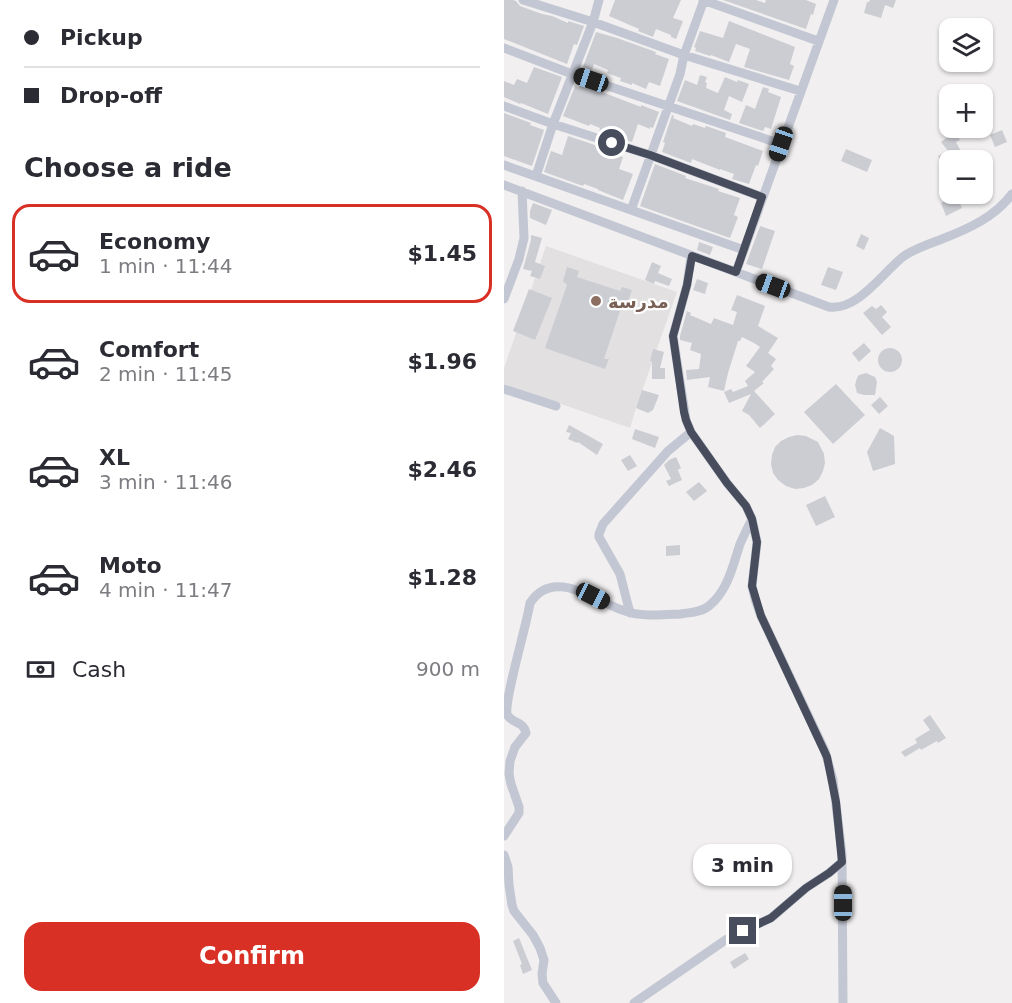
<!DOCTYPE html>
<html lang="en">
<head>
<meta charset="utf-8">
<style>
  body { margin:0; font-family:"DejaVu Sans","Noto Sans Arabic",sans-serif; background:#f2f2f3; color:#2b2b33; height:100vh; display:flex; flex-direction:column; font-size:22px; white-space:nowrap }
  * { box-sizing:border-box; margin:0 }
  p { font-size:20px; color:#7c7c81 }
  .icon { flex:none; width:33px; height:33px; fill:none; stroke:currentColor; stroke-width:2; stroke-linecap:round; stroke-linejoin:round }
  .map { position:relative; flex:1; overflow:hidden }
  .drawer { display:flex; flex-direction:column; background:#fff; width:504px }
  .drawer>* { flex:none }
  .banner { display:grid; align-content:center; height:132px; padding:0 24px; background:#fff }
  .buttons { position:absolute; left:435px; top:18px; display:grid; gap:12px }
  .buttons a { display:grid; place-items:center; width:54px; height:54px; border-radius:12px; background:#fff; box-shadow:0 2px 4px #0004; font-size:30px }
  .end { position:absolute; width:27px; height:27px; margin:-14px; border:8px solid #474d5c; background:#fff; box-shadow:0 0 0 3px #fff }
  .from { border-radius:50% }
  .bubble { position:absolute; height:42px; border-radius:18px; background:#fff; box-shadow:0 2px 4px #0004; font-size:20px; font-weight:700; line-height:42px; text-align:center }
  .car { position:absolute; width:18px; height:36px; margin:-18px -9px; border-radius:8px; box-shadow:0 0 4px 2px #0007; background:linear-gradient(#222 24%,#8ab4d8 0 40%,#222 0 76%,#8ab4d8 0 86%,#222 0) }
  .banner b { display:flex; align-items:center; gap:21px; height:57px; font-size:22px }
  .banner b+b { border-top:2px solid #e1e1e2 }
  .banner i { width:15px; height:15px; background:#2b2b33 }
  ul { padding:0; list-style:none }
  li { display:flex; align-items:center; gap:18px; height:99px; margin:0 12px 9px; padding:0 12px; border:3px solid transparent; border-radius:18px }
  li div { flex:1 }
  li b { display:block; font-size:22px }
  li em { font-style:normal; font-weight:700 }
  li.current { border-color:#d93025 }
  li>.icon { width:54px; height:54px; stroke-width:1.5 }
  h2 { padding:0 24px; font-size:27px; line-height:72px }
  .pay { display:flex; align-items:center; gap:15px; height:66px; padding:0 24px; font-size:22px }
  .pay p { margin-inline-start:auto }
  .action { display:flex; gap:12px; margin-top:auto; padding:12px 24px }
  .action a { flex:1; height:69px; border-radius:18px; background:#d93025; color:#fff; font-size:24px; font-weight:700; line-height:69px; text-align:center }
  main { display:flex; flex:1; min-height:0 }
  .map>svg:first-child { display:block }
</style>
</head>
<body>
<main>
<section class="drawer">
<div class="banner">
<b><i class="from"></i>Pickup</b>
<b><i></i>Drop-off</b>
</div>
<h2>Choose a ride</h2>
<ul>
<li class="current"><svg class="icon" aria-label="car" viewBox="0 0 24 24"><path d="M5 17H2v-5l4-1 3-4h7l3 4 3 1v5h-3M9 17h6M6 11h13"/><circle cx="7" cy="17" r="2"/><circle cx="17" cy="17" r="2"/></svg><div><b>Economy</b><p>1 min · 11:44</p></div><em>$1.45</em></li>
<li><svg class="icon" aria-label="car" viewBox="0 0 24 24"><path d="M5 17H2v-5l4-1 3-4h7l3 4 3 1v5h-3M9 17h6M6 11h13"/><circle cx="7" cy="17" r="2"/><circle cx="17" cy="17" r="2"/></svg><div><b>Comfort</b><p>2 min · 11:45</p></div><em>$1.96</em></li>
<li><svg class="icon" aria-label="car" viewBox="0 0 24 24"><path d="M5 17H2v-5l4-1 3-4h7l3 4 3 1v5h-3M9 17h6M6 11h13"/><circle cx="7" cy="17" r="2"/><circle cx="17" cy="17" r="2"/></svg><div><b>XL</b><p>3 min · 11:46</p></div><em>$2.46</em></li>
<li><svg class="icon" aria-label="car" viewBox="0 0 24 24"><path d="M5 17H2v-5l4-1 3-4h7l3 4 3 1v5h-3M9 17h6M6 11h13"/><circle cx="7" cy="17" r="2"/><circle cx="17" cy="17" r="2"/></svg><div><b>Moto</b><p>4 min · 11:47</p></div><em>$1.28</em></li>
</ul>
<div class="pay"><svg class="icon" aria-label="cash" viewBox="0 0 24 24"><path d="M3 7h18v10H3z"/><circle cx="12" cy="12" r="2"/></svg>Cash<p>900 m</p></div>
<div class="action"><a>Confirm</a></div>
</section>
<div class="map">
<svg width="508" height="1003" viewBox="0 0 508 1003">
  <rect width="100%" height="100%" fill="#f1efef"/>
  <!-- education -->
  <path fill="#e2e0e1" d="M42 246 173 292 132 408 126 428 0 384V368Z"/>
  <!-- building -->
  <path fill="#cccdd3" d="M0 0H9L12 1 16 6 38 14 48 16 64 23V21L80 26 73 45 70 44 63 64 0 39Z
    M111 0H177L169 18 179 21 172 39 167 37V35L152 29 149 37 134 31 135 29 105 16Z
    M219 0H252L261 3 262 0H302L312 4 309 15 307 14 302 29Z
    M366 0H392L389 8 381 5 377 18 360 13 363 2H365Z
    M225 21 291 47 286 64 290 66 285 80 240 67 246 49 232 44 225 62 207 55 206 56 191 51 192 48 190 47 196 31 219 38Z
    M92 32 113 38 152 52 151 54 165 59 156 86 145 82 142 89 128 83V85L116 81 117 78 103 73 104 70 90 64 88 70 79 67Z
    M30 67 58 77 44 114 17 103 16 104 0 97V81L10 85 13 79 23 83Z
    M196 75 203 77 201 82 203 83 202 88 214 93 221 77 233 82 234 80 245 84 238 102 225 96 220 110 228 114 226 120 173 101 181 80 193 85Z
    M77 84 137 107V105L155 112 149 128 146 127V129L134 124 128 142 95 132 96 128 86 124 85 126 59 116 71 86 75 88Z
    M259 87 265 89 264 92 277 97 267 129 261 127 259 131 235 123 242 105 251 109Z
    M0 113 27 123 26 125 40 130 28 166 0 156Z
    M168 115 170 116 169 118 188 126 189 124 201 128 202 126 208 128 222 133 221 137 259 151 254 166 252 165 245 184 228 179 230 174 216 169V170L188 159 187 163 158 152 161 143 159 142Z
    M498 130 503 142 491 147 486 135Z
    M450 132 456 140 452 142 461 159 458 160H446V176L434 156 444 151 437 142Z
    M64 136 106 150 105 152 119 157 115 169 129 174 119 200 94 190V189L80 184 79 186 40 172 47 151 58 155Z
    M342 149 368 160 363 172 337 161Z
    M151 164 182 176 181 178 215 189 214 191 236 198 230 215 234 217 226 238 136 206Z
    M453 196 458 208 442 216 437 203Z
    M29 203 48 210 42 225 26 218V211Z
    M256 226 271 231 258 269 242 264Z
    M357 234 365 238 360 250 352 246Z
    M27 235 38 238 31 262 41 266 36 279 26 276 28 271 19 269 27 240Z
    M195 242 209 247 206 255 193 250Z
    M148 262 157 266 154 273 168 279 165 286 151 281 150 284 141 280Z
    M63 267 75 271 73 277 116 291 118 287 128 290 123 304 119 302 100 359H105L101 369 41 348 63 285 59 281Z
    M324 267 339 272 332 290 317 285Z
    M193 279 204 283 201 294 189 290Z
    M25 289 48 298 31 340 9 331Z
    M233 295 261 306 254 326 274 338 264 353 272 359 267 366 270 369 258 382 260 383 250 391 271 414 256 428 245 415 238 411 247 394 225 403 220 392 227 389 229 392 244 386 241 381 251 372 242 366 256 347 250 343 238 337 236 341H234L224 373 220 391 204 387 206 377 183 380 182 370 195 369 197 354 186 350 188 343 176 340V336L183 311 187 313 186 315 207 324 210 318 229 325 233 312 227 310Z
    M377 305 383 312 378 317 387 327 378 335 359 313 368 306 372 309Z
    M360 343 367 351 355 362 348 353Z
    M374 360a12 12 0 1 1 24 0a12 12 0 1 1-24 0Z
    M149 349 160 352 156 368H161V379H148V361H146Z
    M362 373 371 377 373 382 371 395H360L353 393 351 385 353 378 355 375Z
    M332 384 361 415 329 444 300 412Z
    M138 390 155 395 149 410 144 413 132 408Z
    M376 397 384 406 375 414 367 405Z
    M65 425 99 444 93 455 74 442 73 443 64 439 67 433 62 432Z
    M376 428 390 436 391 464 369 471 363 452Z
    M131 429 155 437 151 448 128 439Z
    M293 435 302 436 314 442 320 454 321 463 319 471 315 479 308 485 300 488 291 489 282 486 274 480 269 473 267 464 268 455 271 447 277 441 285 437Z
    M126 455 133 466 124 471 117 460Z
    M172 457 177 468 174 470 178 480 165 486 162 481 167 479 160 465 165 460Z
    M195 482 203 491 190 501 182 492Z
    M321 496 331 517 312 526 302 505Z
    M176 545V555L162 556V546Z
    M426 715 442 738 434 743 433 741 417 750 416 748 401 757 397 752 413 743 411 739 426 730 419 720Z
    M15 938 28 970 19 974 16 965 18 964 9 941Z
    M241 953 245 959 230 969 226 962Z"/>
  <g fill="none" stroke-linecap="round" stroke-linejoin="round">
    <!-- minor -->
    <path stroke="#c3c7d3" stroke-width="9" d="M19 0 89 22 180 55 296 91
      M199 0 314 41
      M0 48 68 74 277 144
      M0 106 49 124 146 155 258 197
      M0 165 240 250
      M32 176 49 124 89 22 95 0
      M0 185 325 307C354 311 379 272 400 256 412 248 425 244 438 239 464 229 491 217 508 194
      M127 210 176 74 180 55 200 0
      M187 256 183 285 169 336 182 420 187 432 223 483 242 506 248 519 253 542 248 586 251 599 257 616 321 751 329 780 338 854 339 1003
      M232 272 330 0
      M0 299 15 259 20 238 18 191
      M0 389 52 406
      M126 613 116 574 95 537V534L99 524 164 451 187 432
      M0 836 15 813V807L7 784 5 774 6 761 11 747 22 733C19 720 7 724 3 714 0 700 23 624 26 603 50 566 91 602 121 611 138 617 158 615 176 614 185 613 199 612 206 605 224 590 229 565 236 544 240 535 244 527 248 519
      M0 855 4 867 5 885 8 905 10 911 29 935 36 948 40 960 38 974 39 983 52 1003
      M130 1003 223 939 267 918 302 888 325 873 338 862"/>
  </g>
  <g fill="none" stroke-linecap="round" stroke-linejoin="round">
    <!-- route -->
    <path stroke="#474d5c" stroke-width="8" d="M108 143 146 155 258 197 232 272 188 256 183 285 169 336 180 412 182 420 187 432 223 483 242 506 248 519 253 542 248 586 257 616 323 757 332 802 338 862 325 873 302 888 267 918 239 931"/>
  </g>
  <!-- markers -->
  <circle fill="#8d6e63" stroke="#fff" stroke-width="2" cx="92" cy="301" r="6"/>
  <g text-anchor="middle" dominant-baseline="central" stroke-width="4.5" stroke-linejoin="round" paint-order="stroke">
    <!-- education labels -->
    <g font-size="18" font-weight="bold" fill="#785e54" stroke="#fff" text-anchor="start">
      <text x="104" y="301">مدرسة</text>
    </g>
  </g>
</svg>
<div class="buttons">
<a><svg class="icon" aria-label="layers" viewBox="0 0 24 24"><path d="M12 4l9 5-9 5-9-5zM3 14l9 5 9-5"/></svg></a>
<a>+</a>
<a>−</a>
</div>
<i class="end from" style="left:108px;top:143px"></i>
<i class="end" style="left:239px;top:931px"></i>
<div class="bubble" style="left:189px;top:844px;width:99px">3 min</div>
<i class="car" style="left:87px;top:80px;rotate:289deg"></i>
<i class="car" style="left:277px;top:144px;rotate:199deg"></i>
<i class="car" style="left:269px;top:286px;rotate:290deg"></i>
<i class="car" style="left:89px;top:596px;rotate:117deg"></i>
<i class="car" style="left:339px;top:903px;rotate:0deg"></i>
</div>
</main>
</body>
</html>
